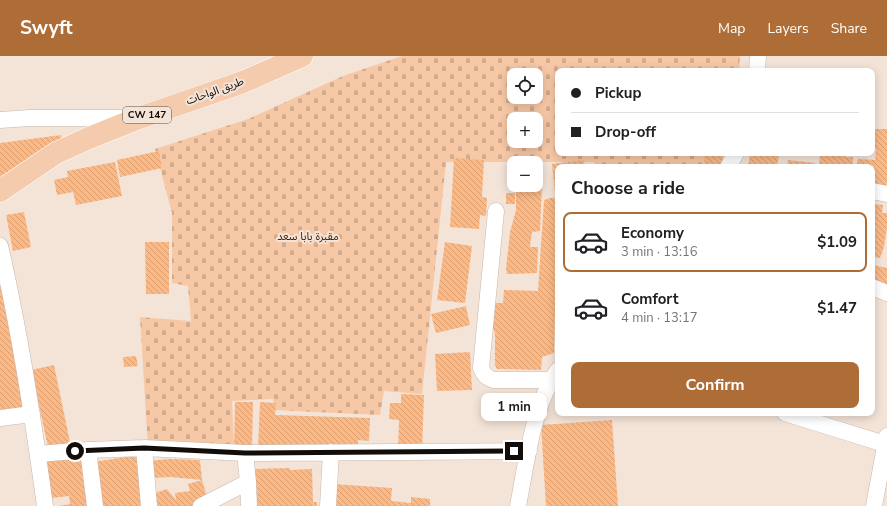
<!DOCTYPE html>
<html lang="en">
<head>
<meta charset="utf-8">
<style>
  body { margin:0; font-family:"Nunito Sans","Noto Sans Arabic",sans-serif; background:#f2f2f2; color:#202124; height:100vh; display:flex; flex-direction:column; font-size:15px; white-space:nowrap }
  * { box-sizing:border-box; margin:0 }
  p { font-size:13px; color:#757577 }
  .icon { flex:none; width:22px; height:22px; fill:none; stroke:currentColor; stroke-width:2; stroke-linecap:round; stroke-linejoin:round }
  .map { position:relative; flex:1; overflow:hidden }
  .details { position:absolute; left:555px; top:108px; width:320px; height:252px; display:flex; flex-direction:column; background:#fff; border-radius:8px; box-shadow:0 2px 10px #0003 }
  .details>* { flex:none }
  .guide { position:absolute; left:555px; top:12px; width:320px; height:88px; border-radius:8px; box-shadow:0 2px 10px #0003; display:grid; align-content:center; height:88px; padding:0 16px; background:#fff }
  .controls { position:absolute; left:507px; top:12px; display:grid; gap:8px }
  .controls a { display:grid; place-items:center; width:36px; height:36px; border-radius:8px; background:#fff; box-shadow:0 2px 10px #0003; font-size:20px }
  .end { position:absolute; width:18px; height:18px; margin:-9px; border:5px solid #120d09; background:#fff; box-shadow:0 0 0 2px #fff }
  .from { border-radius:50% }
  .bubble { position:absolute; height:28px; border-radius:8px; background:#fff; box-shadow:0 2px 10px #0003; font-size:13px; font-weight:700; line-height:28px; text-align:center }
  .guide b { display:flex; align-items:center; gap:14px; height:38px; font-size:15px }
  .guide b+b { border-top:1px solid #e0e0e0 }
  .guide i { width:10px; height:10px; background:#202124 }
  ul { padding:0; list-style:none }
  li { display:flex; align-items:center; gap:12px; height:60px; margin:0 8px 6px; padding:0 8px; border:2px solid transparent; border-radius:8px }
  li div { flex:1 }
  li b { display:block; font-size:15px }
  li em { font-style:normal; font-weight:700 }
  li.active { border-color:#ae6d37 }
  li>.icon { width:36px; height:36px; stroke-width:1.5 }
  h2 { padding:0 16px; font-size:18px; line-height:48px }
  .cta { display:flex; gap:8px; margin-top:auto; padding:8px 16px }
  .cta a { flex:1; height:46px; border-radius:8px; background:#ae6d37; color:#fff; font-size:16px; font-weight:700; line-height:46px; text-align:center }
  header { display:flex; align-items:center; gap:24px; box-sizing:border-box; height:56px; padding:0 20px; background:#ae6d37; color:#fff }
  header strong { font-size:19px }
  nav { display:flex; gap:22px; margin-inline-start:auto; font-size:14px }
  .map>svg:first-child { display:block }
</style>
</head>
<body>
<header>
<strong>Swyft</strong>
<nav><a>Map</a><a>Layers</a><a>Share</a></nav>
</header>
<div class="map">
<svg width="887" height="450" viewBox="0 0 887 450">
  <defs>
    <pattern id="cemetery-stones" width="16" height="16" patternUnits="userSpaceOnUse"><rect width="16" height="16" fill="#f7c8a5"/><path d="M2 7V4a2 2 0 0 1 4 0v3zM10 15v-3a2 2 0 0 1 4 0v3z" fill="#d3ab8d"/></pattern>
    <pattern id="building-back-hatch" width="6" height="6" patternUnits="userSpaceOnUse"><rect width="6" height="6" fill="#fcb986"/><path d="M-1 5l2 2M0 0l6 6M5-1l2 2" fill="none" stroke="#d79e72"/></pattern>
  </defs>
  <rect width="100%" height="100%" fill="#f4e4d8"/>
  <!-- cemetery -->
  <path fill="url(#cemetery-stones)" fill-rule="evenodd" d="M402 0H740L739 15H558V97H725L717 111H596L594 106H446L422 338 384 335 380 359 273 354V343L232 345 234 391H148L140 261 191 265 188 230 172 227V157L155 93 248 63 343 20ZM514 19H536V41H514ZM514 63H536V85H514Z"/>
  <!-- building -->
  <path fill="url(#building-back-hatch)" d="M872 73H887V131L872 130V111L857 110V104L859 103 875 104 876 93H872Z
    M61 79 64 98 37 113 7 117 8 124 0 125V87Z
    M159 95 162 112 120 121 117 104Z
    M704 97H722L723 109 705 111Z
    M760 97H777V98H779L777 111H748L750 99 759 100Z
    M820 97H845V101H853V111H819Z
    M454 102 484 104 482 141 487 142 486 160 480 159 479 173 450 171Z
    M584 104 585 111H558V136H555L552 108Z
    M788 104 815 107V111H787Z
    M115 106 122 140 76 149 73 136 57 139 54 124 68 121 67 115Z
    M536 106H542L543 125H536Z
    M536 128H542L540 175 532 176 530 191H538L537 217 507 218 506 213 510 176 516 154V129Z
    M506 137H515V148H506Z
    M550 142H558L554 297 542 301 541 314 497 313 495 309V278L490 263V247H503L504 234 538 235 544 144Z
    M872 148 883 149 882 157H887V171L884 191 880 202 872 201Z
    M24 156 31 191 13 195 6 159Z
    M145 186H169V238H146Z
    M445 186 472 190 465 247 437 244Z
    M872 209 887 212V234L872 232Z
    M0 218 28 356 0 359Z
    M466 250 470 269 436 277 431 258Z
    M470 296 472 334 437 335 435 298Z
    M136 300 138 310 124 311 123 301Z
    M54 309 71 391 49 395 31 314Z
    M401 338 424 339 422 394H398L399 364 389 363 390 347H401Z
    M235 346H253L252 395H234Z
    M260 346 276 347 275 359 370 362 369 385 358 384V396L258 393Z
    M612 364 618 450H546L541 369Z
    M138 399 146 450H98L94 406Z
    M88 400 94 450H58L70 448 69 440 51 442 47 405Z
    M170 403 200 404 202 424 207 441 194 450H154L152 438 167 433 176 444 175 437 190 435 188 428 202 424 171 421 150 422 148 405Z
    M290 412V414L312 413 313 446H317V450H252L251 413Z
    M333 428 392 432 391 445 411 447V441L430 443V450H331Z"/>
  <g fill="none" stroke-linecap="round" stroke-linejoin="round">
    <!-- minor casing -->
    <g stroke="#c6b7ac" stroke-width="17">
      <path id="minor" d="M757 15 758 0
        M0 64 30 62H130
        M728 111 736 97
        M872 135 887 138
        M496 155 481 312C484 319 486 321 493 324H550
        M0 190C20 276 33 363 45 450
        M872 231 887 237
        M785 357 885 388
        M0 362 32 358
        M144 392 149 450
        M88 394 95 450
        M38 398 88 394 144 392 245 397 529 395
        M248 426 249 450
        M201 450 248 426 245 397
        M328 450 331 396
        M518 450C526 409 533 348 558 314
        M874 450 887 380"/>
    </g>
    <!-- primary casing -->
    <g stroke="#fff" stroke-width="23">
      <path id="primary" d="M0 135 56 97 89 82 139 62 243 26 302 0"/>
    </g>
    <!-- minor -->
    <use href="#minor" stroke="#fff" stroke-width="16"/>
    <!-- primary -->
    <use href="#primary" stroke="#f4cbac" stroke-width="22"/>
  </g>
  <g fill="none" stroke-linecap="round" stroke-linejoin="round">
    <!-- route -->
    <path stroke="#120d09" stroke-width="5" d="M75 395 144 392 245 397 514 395"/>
  </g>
  <g text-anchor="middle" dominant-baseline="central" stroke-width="4" stroke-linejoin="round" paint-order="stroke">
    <!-- shield labels -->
    <rect fill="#f4e4d8" stroke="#564e47" stroke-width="1" x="123" y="51" width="48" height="16" rx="3"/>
    <g font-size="10" font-weight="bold" fill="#120d09">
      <text x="147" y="59">CW 147</text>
    </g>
    <!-- street labels -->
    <g font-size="11" fill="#120d09" stroke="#f4e4d8">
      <text transform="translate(215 35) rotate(-20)">طريق الواحات</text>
    </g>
    <!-- park labels -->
    <g font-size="11" fill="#442407" stroke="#f4e4d8">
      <text x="308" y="180">مقبرة بابا سعد</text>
    </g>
  </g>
</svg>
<div class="controls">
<a><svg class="icon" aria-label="locate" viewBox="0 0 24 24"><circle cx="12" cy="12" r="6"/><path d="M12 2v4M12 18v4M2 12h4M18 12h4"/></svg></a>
<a>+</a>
<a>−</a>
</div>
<i class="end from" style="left:75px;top:395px"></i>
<i class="end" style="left:514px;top:395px"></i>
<div class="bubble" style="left:481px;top:337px;width:66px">1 min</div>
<div class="guide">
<b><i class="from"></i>Pickup</b>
<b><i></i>Drop-off</b>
</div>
<section class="details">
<h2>Choose a ride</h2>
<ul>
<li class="active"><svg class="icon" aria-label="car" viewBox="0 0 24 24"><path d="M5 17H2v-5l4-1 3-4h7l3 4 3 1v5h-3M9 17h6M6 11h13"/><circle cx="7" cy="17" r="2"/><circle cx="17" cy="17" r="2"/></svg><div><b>Economy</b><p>3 min · 13:16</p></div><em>$1.09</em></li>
<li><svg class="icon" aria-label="car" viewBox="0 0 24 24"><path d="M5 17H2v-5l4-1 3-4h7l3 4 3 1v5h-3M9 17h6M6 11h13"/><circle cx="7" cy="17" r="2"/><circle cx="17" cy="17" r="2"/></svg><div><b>Comfort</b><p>4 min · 13:17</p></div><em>$1.47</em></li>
</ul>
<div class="cta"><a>Confirm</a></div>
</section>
</div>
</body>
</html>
